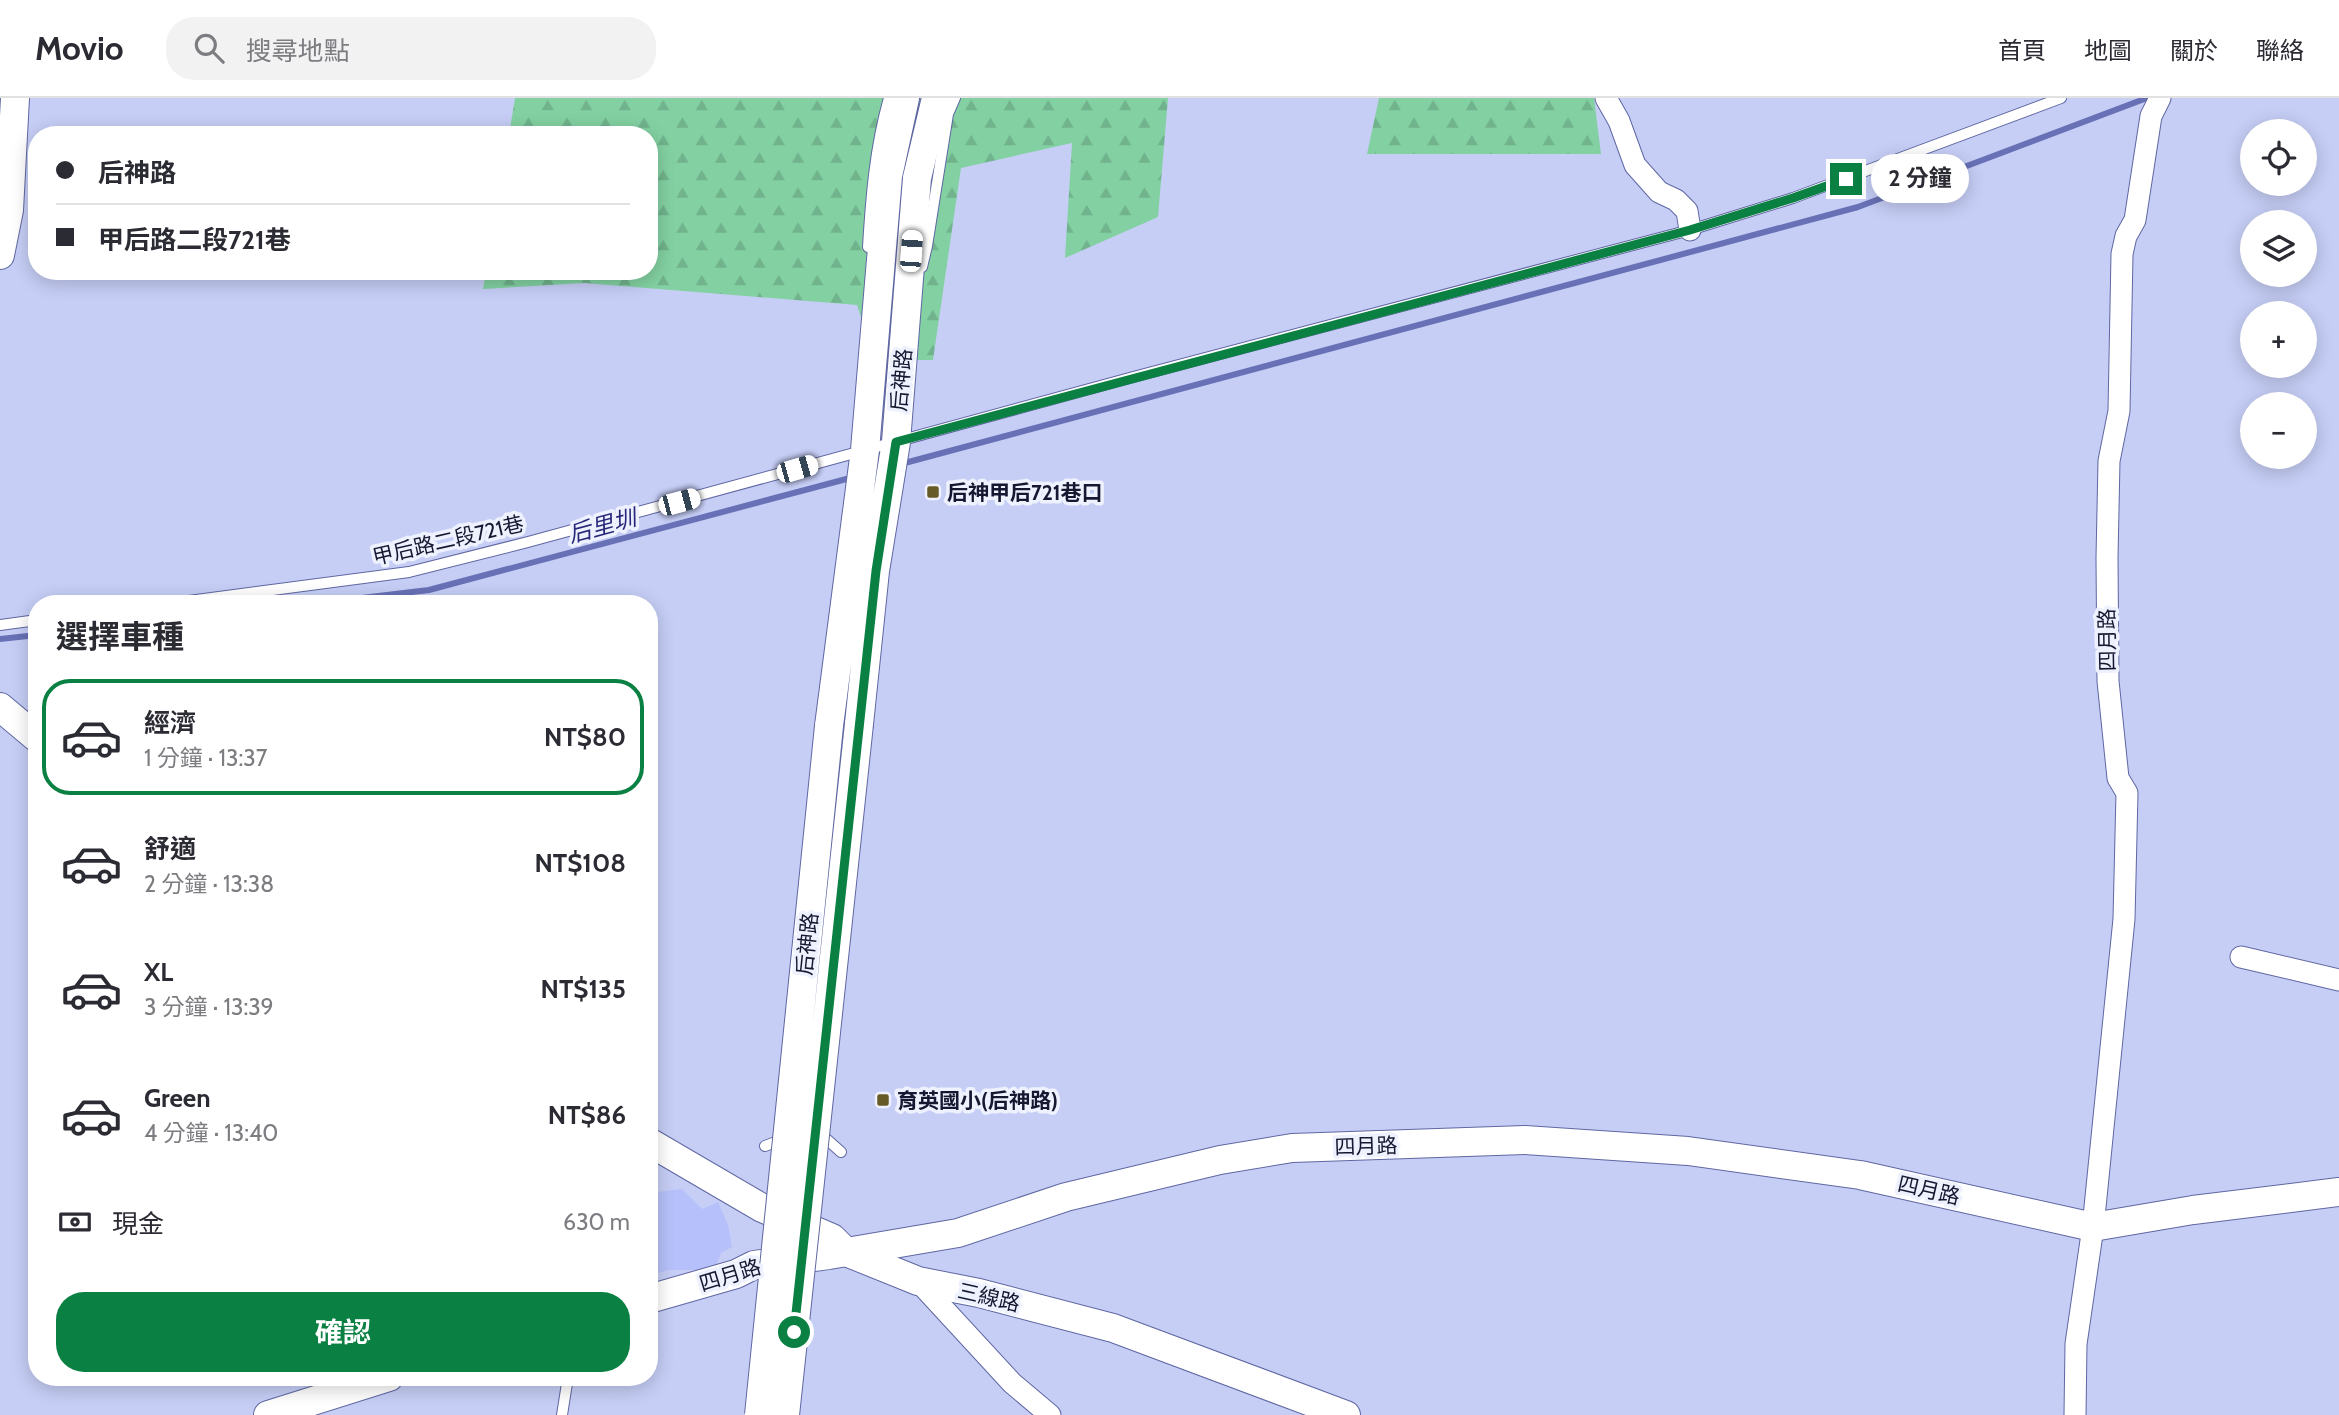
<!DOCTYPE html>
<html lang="zh-TW">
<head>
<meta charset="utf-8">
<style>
  body { margin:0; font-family:Cabin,"Noto Sans TC",sans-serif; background:#f2f2f3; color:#2b2b33; height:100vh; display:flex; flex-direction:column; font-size:26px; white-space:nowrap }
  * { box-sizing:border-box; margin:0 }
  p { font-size:23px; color:#7c7c81 }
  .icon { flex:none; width:38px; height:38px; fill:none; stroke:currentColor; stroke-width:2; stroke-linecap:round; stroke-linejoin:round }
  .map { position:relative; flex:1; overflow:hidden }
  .sheet { position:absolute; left:28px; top:497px; width:630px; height:791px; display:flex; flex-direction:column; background:#fff; border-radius:28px; box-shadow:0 4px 18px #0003 }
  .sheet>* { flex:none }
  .guide { position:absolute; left:28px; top:28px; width:630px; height:154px; border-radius:28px; box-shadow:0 4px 18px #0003; display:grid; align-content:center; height:154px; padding:0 28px; background:#fff }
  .fabs { position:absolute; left:2240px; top:21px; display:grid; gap:14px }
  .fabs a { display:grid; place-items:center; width:77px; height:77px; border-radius:50%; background:#fff; box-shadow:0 4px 18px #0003; font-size:35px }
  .end { position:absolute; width:32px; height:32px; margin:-16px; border:9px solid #0b8043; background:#fff; box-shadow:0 0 0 4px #fff }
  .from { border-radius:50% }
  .bubble { position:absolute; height:49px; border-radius:24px; background:#fff; box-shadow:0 4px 18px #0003; font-size:23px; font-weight:700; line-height:49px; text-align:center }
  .car { position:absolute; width:21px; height:42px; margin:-21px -10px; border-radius:9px; box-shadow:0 0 5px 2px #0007; background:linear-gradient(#fff 24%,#345 0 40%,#fff 0 76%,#345 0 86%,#fff 0) }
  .guide b { display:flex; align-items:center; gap:24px; height:66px; font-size:26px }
  .guide b+b { border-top:2px solid #e1e1e2 }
  .guide i { width:18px; height:18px; background:#2b2b33 }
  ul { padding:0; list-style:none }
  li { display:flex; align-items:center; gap:21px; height:116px; margin:0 14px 10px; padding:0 14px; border:4px solid transparent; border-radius:28px }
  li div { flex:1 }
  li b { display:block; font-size:26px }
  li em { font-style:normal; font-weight:700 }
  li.selected { border-color:#0b8043 }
  li>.icon { width:63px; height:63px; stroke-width:1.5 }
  h2 { padding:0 28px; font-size:32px; line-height:84px }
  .pay { display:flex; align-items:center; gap:18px; height:77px; padding:0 28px; font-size:26px }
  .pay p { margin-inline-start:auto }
  .action { display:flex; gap:14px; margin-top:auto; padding:14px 28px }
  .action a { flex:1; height:80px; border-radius:28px; background:#0b8043; color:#fff; font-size:28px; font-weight:700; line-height:80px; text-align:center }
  header { display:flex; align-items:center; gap:42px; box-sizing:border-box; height:98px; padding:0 35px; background:#fff; border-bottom:2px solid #e1e1e2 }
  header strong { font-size:33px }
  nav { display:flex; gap:38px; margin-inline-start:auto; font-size:24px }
  .search { width:490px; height:63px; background:#f2f2f3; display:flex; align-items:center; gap:18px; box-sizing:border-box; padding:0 24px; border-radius:28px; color:#7c7c81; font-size:26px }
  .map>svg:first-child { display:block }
</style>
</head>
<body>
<header>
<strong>Movio</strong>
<div class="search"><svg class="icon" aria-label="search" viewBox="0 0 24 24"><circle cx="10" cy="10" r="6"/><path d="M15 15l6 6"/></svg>搜尋地點</div>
<nav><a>首頁</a><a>地圖</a><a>關於</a><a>聯絡</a></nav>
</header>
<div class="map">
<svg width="2339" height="1317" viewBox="0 0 2339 1317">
  <defs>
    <pattern id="forest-firs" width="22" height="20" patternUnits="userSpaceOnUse" patternTransform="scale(1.75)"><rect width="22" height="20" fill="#83d1a2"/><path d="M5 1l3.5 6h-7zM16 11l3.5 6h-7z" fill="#70b38c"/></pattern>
  </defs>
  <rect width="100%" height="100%" fill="#c6cef6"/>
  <!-- built -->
  <path fill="#b6c0fa" d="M649 1086 658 1094 682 1091 702 1111 718 1104 728 1127 732 1149 721 1155 716 1169 699 1172H668L649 1178Z"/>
  <!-- forest -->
  <path fill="url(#forest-firs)" d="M515 0H1168L1158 119 1065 160 1072 45 961 70 933 262H875L857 207 584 185 483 191 486 173H649V37H509Z
    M1379 0H1594L1601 56H1367Z"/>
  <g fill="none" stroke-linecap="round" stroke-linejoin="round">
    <!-- stream -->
    <path stroke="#6871b6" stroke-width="6" d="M901 366 1858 109 2147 0
      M311 506 429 492 854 379
      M0 541 37 537"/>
    <!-- service casing -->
    <g stroke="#5f67a2" stroke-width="12">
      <path id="service" d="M868 149C871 99 875 49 889 0
        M922 169 927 148 948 16 955 0
        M166 506 409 474 528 444 1137 278 1690 132 1793 100 2061 0
        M0 527 37 522
        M819 1037 823 1038 841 1054
        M765 1048 786 1040
        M562 1317 568 1279"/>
    </g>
    <!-- minor casing -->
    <g stroke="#5f67a2" stroke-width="23">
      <path id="minor" d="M1606 0 1619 23 1635 67 1659 94 1676 102 1687 113 1690 132
        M2241 859 2339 882
        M918 1183 1012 1285 1050 1317
        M2075 1317 2076 1246 2093 1129 2124 821 2127 695 2118 680 2108 583 2107 460 2109 363 2119 313 2122 156 2126 138 2135 122 2151 18 2160 0"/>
    </g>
    <!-- tertiary casing -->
    <g stroke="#5f67a2" stroke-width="30">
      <path id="tertiary" d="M0 157 9 112 15 0
        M0 609 37 640
        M859 626 875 473 896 344 917 80 936 0
        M829 628 865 352 888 78 905 0
        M649 1044 762 1110 832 1140 846 1154 918 1183 979 1195 1113 1230 1346 1317
        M649 1201 736 1176 754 1167 829 1157 958 1135 1066 1099 1220 1062 1292 1050 1525 1042 1688 1053 1860 1077 2093 1129 2193 1112 2339 1094
        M268 1317 389 1279"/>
    </g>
    <!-- service -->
    <use href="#service" stroke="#fff" stroke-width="10"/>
    <!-- minor -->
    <use href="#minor" stroke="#fff" stroke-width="21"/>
    <!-- tertiary -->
    <use href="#tertiary" stroke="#fff" stroke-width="28"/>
    <!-- tertiary-bridge casing -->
    <g stroke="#5f67a2" stroke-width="30" stroke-linecap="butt">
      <path id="tertiary-bridge" d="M759 1317 829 628
        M785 1317 859 626"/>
    </g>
    <!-- tertiary-bridge -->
    <use href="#tertiary-bridge" stroke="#fff" stroke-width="28"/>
  </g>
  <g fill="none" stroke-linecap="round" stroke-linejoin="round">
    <!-- route -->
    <path stroke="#0b8043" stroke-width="9" d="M794 1234 876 473 896 344 1690 132 1793 100 1846 81"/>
  </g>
  <!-- markers -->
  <g fill="#665a27" stroke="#eef1fe" stroke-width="2.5">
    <rect x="926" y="387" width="14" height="14" rx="3.5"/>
    <rect x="876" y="995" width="14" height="14" rx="3.5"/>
  </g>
  <g text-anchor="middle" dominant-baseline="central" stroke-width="7" stroke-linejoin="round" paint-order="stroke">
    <!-- street labels -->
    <g font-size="21" fill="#151830" stroke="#eef1fe">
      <text transform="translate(901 282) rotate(-85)">后神路</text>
      <text transform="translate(448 442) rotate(-13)">甲后路二段721巷</text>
      <text transform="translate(2107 542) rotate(-91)">四月路</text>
      <text transform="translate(807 846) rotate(-84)">后神路</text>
      <text transform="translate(1366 1048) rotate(-2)">四月路</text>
      <text transform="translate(1929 1092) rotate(13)">四月路</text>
      <text transform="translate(730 1177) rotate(-17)">四月路</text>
      <text transform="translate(989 1199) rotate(13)">三線路</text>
    </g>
    <!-- poi labels -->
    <g font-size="21" font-weight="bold" fill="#151830" stroke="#eef1fe" text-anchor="start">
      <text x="947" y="394">后神甲后721巷口</text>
      <text x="897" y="1002">育英國小(后神路)</text>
    </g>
    <!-- water labels -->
    <g font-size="23" font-style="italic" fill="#28287a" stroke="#eef1fe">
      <text transform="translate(602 428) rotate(-15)">后里圳</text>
    </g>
  </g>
</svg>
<div class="fabs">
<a><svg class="icon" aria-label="locate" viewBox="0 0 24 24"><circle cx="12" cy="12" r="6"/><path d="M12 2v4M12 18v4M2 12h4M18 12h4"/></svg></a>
<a><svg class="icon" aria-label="layers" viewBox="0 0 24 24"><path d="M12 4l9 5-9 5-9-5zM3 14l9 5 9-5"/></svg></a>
<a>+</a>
<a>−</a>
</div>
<i class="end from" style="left:794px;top:1234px"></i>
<i class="end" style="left:1846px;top:81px"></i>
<div class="bubble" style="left:1871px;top:56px;width:98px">2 分鐘</div>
<i class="car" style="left:911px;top:153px;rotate:4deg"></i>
<i class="car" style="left:797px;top:371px;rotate:74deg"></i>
<i class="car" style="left:679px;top:404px;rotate:75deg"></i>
<div class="guide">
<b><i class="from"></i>后神路</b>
<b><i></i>甲后路二段721巷</b>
</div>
<section class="sheet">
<h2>選擇車種</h2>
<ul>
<li class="selected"><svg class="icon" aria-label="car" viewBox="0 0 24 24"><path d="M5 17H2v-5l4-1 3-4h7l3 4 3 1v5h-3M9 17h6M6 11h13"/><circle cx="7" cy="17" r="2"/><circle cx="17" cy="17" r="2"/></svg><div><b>經濟</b><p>1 分鐘 · 13:37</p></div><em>NT$80</em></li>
<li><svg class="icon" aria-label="car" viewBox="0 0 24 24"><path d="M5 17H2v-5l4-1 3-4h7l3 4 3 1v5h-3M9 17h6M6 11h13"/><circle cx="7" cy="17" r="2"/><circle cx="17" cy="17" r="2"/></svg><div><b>舒適</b><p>2 分鐘 · 13:38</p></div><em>NT$108</em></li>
<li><svg class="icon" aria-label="car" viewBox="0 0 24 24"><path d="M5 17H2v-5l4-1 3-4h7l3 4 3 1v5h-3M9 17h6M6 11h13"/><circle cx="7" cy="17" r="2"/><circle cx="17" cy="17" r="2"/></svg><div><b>XL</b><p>3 分鐘 · 13:39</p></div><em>NT$135</em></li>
<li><svg class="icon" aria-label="car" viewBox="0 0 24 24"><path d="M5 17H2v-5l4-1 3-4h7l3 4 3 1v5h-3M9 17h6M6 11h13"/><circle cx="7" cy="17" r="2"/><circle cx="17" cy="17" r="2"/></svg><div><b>Green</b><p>4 分鐘 · 13:40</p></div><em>NT$86</em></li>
</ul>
<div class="pay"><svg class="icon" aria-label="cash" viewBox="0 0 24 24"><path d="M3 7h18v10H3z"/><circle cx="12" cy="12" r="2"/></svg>現金<p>630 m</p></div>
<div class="action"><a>確認</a></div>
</section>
</div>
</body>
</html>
